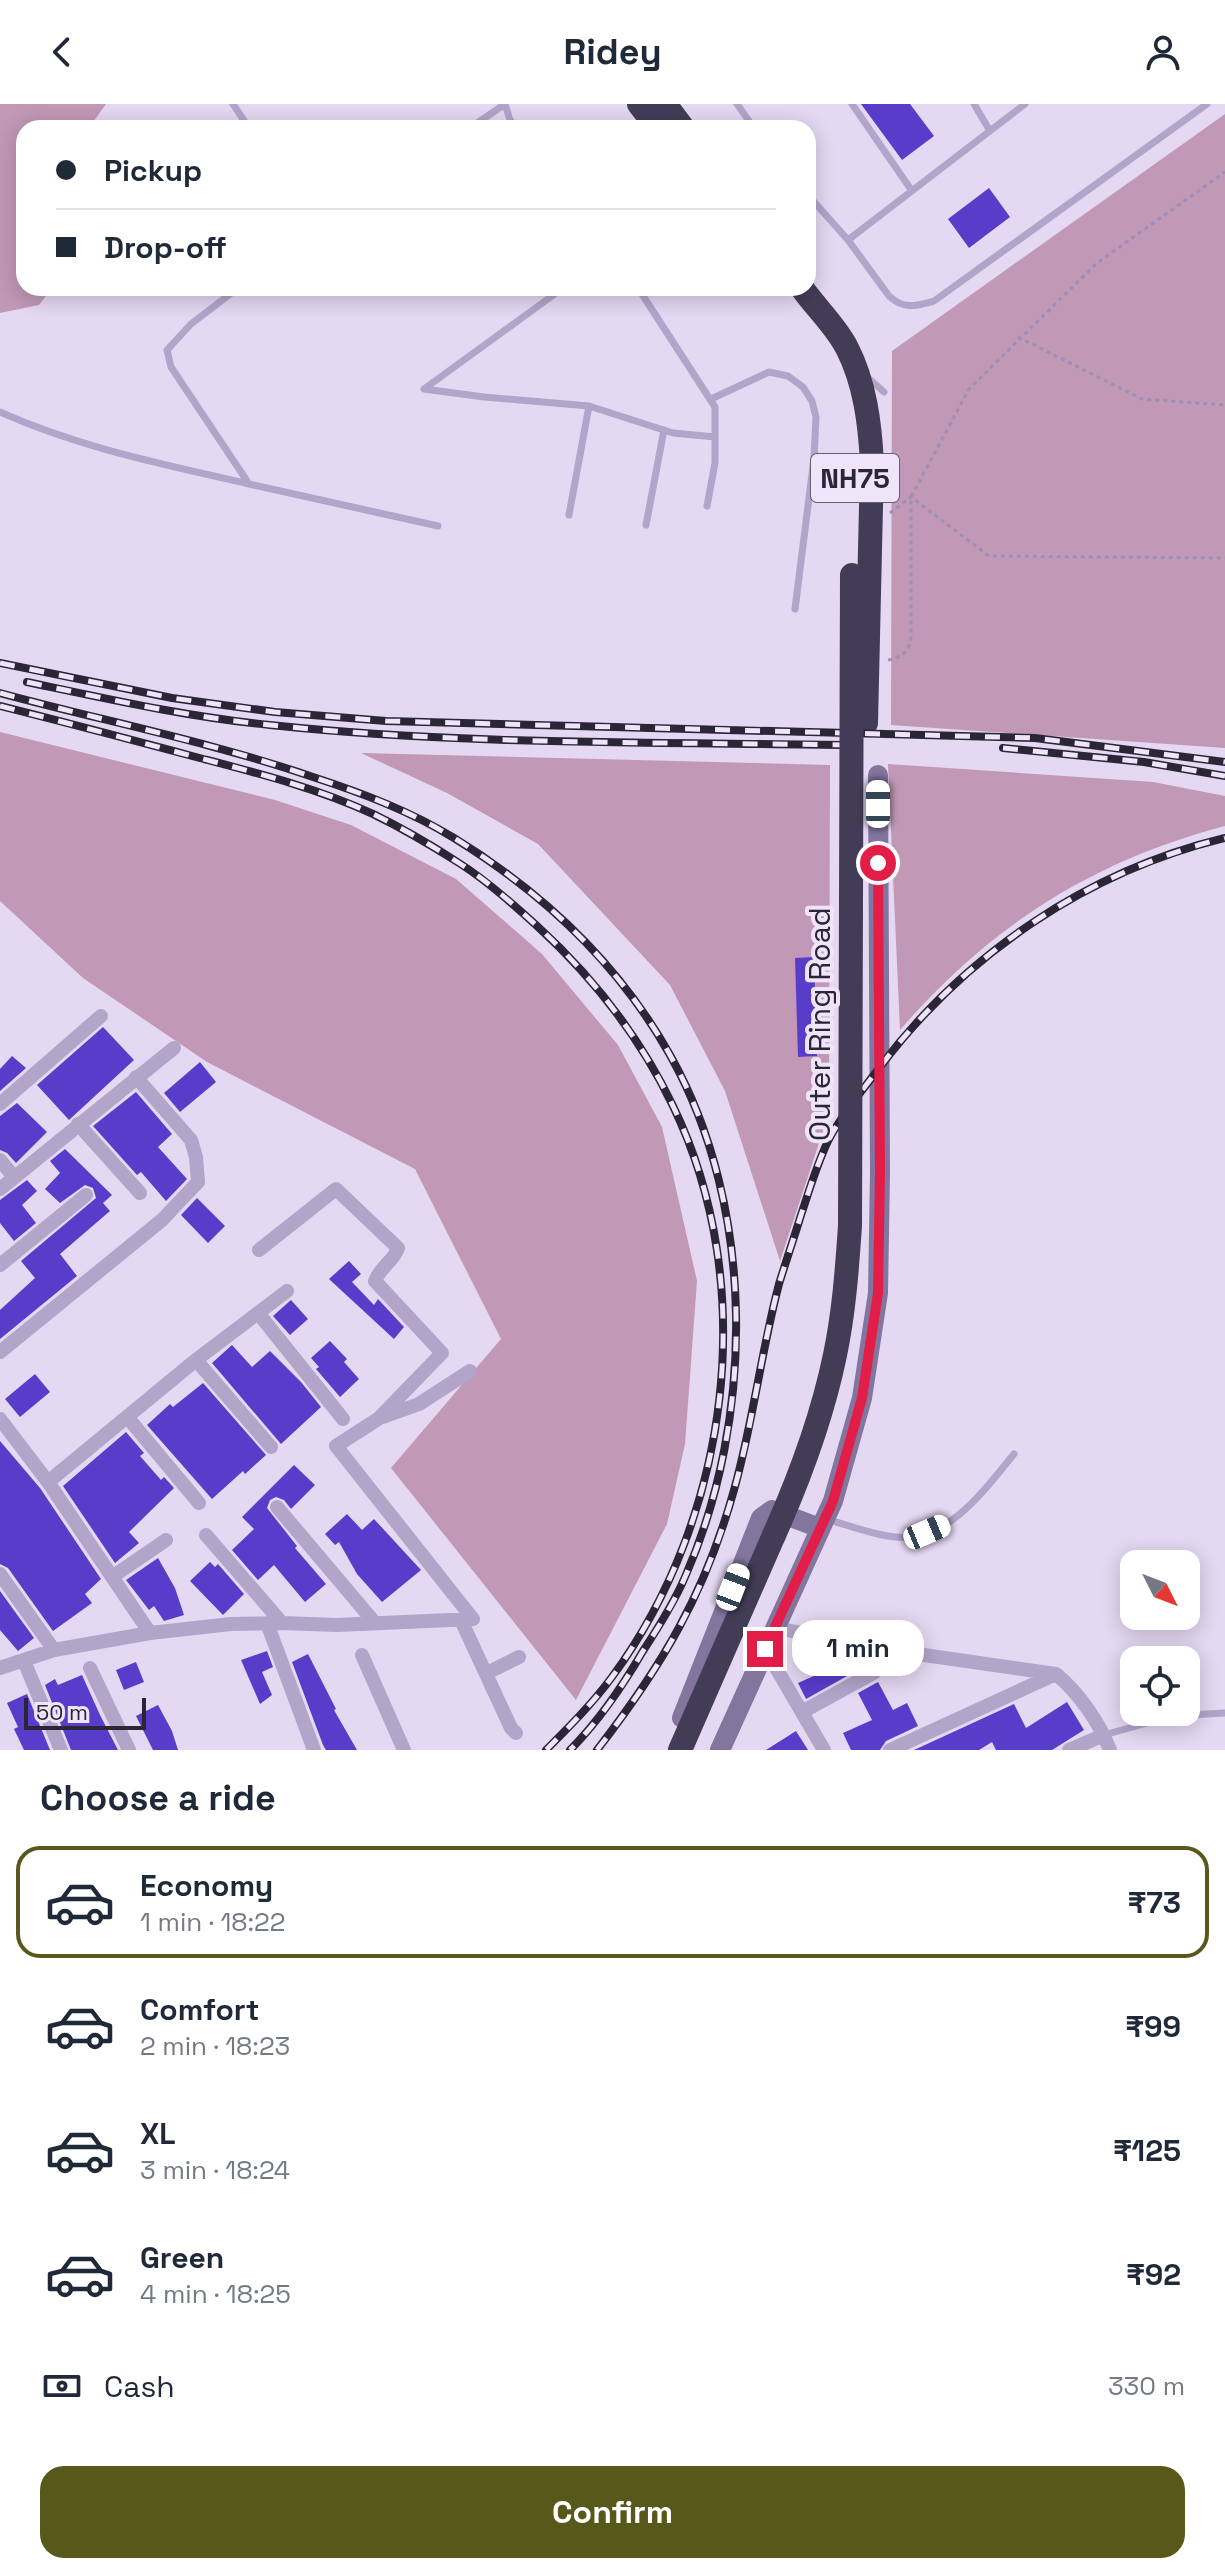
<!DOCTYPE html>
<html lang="en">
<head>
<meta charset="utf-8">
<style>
  body { margin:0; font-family:"Space Grotesk",sans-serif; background:#f2f2f3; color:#1f2937; height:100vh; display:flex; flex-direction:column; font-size:30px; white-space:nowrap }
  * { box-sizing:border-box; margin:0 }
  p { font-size:26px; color:#747a83 }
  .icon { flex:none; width:44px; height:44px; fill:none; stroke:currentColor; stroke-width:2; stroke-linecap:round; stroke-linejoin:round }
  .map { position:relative; height:1646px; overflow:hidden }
  .panel { display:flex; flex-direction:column; background:#fff; flex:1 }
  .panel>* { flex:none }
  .banner { position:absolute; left:16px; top:16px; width:800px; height:176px; border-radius:24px; box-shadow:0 4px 20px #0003; display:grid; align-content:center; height:176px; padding:0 40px; background:#fff }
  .needle { width:52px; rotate:132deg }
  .buttons { position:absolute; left:1120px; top:1446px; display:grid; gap:16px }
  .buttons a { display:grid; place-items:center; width:80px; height:80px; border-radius:16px; background:#fff; box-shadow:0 4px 20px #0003; font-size:40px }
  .scale { position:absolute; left:24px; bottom:20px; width:122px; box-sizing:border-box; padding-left:8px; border:4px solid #2a2635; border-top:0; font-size:22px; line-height:28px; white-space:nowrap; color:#2a2635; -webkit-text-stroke:6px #efe4fa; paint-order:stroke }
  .end { position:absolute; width:36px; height:36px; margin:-18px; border:10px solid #e11d48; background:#fff; box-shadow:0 0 0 4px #fff }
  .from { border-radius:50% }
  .bubble { position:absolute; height:56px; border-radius:24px; background:#fff; box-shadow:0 4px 20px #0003; font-size:26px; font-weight:700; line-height:56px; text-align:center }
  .car { position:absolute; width:24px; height:48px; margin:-24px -12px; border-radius:10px; box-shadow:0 0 6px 2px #0007; background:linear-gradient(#fff 24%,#345 0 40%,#fff 0 76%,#345 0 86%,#fff 0) }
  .banner b { display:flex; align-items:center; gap:28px; height:76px; font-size:30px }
  .banner b+b { border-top:2px solid #e0e1e3 }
  .banner i { width:20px; height:20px; background:#1f2937 }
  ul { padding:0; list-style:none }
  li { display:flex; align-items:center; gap:24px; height:112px; margin:0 16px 12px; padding:0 24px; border:4px solid transparent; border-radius:24px }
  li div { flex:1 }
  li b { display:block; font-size:30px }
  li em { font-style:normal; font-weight:700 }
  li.active { border-color:#57581a }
  li>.icon { width:72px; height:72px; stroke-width:1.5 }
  h2 { padding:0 40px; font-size:36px; line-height:96px }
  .pay { display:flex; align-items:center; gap:20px; height:88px; padding:0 40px; font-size:30px }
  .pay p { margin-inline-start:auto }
  .cta { display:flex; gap:16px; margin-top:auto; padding:16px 40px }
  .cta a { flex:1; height:92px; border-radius:24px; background:#57581a; color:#fff; font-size:32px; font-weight:700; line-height:92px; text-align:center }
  header { display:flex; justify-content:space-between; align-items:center; height:104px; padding:0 40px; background:#fff; font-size:36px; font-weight:700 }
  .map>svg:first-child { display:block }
</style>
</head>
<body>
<header><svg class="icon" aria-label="back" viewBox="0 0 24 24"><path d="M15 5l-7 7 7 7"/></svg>Ridey<svg class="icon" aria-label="person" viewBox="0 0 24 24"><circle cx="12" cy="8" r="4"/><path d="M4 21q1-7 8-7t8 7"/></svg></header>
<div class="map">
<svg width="1225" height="1646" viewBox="0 0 1225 1646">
  <rect width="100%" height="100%" fill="#e4d8f2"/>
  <!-- green -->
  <path fill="#c198b6" d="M0 0H106L89 24H24V184H52L39 201 0 209Z
    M1225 10V644L891 621 892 247Z
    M0 628 275 696 351 721 456 775 542 850 618 941 662 1023 697 1177 685 1340 667 1420 576 1596 391 1364 501 1235 415 1065 207 958 83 874 0 797Z
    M361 649 830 661 829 1009 780 1157 725 987 670 881 538 740 447 689Z
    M888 660 1153 678 1225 692V722C1092 757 990 822 900 926Z"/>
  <!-- building -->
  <path fill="#583dcb" d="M861 0H910L934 32 902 56Z
    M989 84 1010 113 969 144 948 115Z
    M814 853 817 952 798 953 795 854Z
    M103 923 134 956 69 1016 37 981Z
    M12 952 26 964 0 987V965Z
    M200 958 216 978 180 1008 164 989Z
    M136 988 172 1030 158 1043 187 1075 166 1097 141 1068 137 1071 93 1022Z
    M17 999 47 1028 16 1059 7 1049 0 1046V1012Z
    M65 1045 112 1091 103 1099 110 1107 60 1150 77 1172 0 1235V1206L35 1174 21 1157 96 1094 93 1084 85 1081 60 1099 45 1085 60 1069 50 1057Z
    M27 1076 37 1087 22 1101 36 1119 14 1137 0 1119V1096Z
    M197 1094 225 1122 208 1139 181 1111Z
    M349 1157 361 1170 352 1178 374 1201 378 1195 404 1223 394 1235 329 1175Z
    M291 1196 308 1215 290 1231 273 1212Z
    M330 1237 347 1255 344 1258 359 1275 340 1293 316 1265 319 1263 311 1254Z
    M232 1241 252 1263 270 1247 301 1278 321 1303 281 1340 212 1259Z
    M35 1270 50 1288 20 1313 5 1295Z
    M203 1279 266 1351 245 1370 243 1367 212 1395 147 1321 170 1300 173 1303Z
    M126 1328 144 1349 140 1352 161 1376 164 1373 174 1384 129 1428 139 1439 115 1459 63 1382Z
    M0 1337 40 1384 101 1475 85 1490 92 1499 53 1527 8 1464 0 1460Z
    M294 1361 315 1381 291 1405 284 1396 276 1393 270 1396 267 1404 297 1442 295 1444 326 1480 305 1498 274 1461 258 1476 232 1446 254 1425 242 1413Z
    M347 1410 362 1426 374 1415 421 1466 382 1498 357 1470 339 1438 335 1441 325 1430Z
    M158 1454 175 1484 184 1511 164 1517 154 1502 149 1506 126 1476Z
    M210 1458 215 1463 218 1460 244 1490 223 1511 190 1477Z
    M0 1487 34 1534 18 1547 0 1526Z
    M267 1547 273 1563 262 1568 272 1591 260 1600 241 1556Z
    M308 1550 336 1605 334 1606 357 1646H326L323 1641 292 1558Z
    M860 1551 865 1562 806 1595 798 1579Z
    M136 1558 144 1578 124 1586 116 1566Z
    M82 1571 100 1611 118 1646H71L45 1581 55 1575 58 1581Z
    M878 1578 893 1606 907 1599 918 1622 886 1637 880 1646H851L843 1629 872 1616 858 1589Z
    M27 1590 50 1646H24L14 1625 18 1623 7 1599Z
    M1067 1598 1084 1626 1052 1646H996L992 1638 979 1646H914L1014 1600 1026 1624Z
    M158 1601 172 1627 178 1646H153L136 1612Z
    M796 1627 808 1646H766Z"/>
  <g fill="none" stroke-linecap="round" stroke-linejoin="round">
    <!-- path -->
    <path stroke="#9d8eb6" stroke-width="3" stroke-dasharray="4 4" stroke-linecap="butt" d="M1018 233 1142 295 1225 301
      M890 409 911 393 989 452 1225 454
      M888 556C903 553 908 548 911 534V393L969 285 1097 159 1225 68"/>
    <!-- lane -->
    <path stroke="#b3a4ca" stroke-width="7" d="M233 0 249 24
      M505 0 510 16 517 24
      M737 0 754 24
      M852 0 912 87
      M974 0 990 27
      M470 24 505 0
      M808 91 848 136 889 192C904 206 916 202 934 197L1207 0
      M848 136 1025 0
      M238 184 191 220 167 246 171 263 249 380 438 422
      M563 184 424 285 484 293 589 302 673 329 715 333
      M638 184 715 303V359L707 402
      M865 271 884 288
      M711 295 769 268 788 272 803 283 812 297 816 313 814 354 795 505
      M0 308C80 344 163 360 249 380
      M569 411 589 302
      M646 421 664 326
      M828 1416C849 1421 873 1431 895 1433 948 1439 985 1385 1014 1350
      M1104 1631 1172 1612 1225 1609"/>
    <!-- street -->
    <path stroke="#b3a4ca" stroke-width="14" d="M0 1000 101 912
      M78 1020 140 1089
      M0 1056 14 1073
      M0 1085 174 944
      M0 1161 86 1091
      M258 1209 343 1315
      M0 1248 162 1116 198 1078 196 1053 191 1036 136 973
      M196 1256 271 1343
      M383 1313 419 1300 470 1267
      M128 1314 199 1399
      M0 1315 48 1378 150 1529
      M48 1378 196 1256 287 1187
      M277 1403 375 1519
      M206 1431 282 1519
      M0 1470 54 1546
      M112 1473 166 1436
      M461 1516 511 1624 516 1629
      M267 1519 314 1646
      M776 1524 889 1546 1056 1570
      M765 1545 824 1646
      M362 1551 404 1646
      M24 1557 61 1646
      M0 1564 54 1546 150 1529 231 1520 282 1519 337 1521 473 1515 336 1342 378 1315 442 1249 375 1177C380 1163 394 1157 398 1144L336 1085 259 1146
      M90 1564 129 1646
      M487 1569 519 1553
      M802 1608 875 1568
      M890 1646 1056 1570C1079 1589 1099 1618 1110 1646
      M1069 1646 1104 1631"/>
    <!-- secondary -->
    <path stroke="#82759e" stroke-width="20" d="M682 1614 761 1414 772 1406 820 1424
      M720 1646 833 1397 862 1294 878 1189 880 1068 878 671"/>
    <!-- highway -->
    <path stroke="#433c57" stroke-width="24" d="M639 0 658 24
      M665 0 683 24
      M802 184C816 204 836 222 847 244 865 279 870 320 872 359L866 619
      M680 1646 774 1431"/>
    <!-- rail casing -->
    <g stroke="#2a2635" stroke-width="8">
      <path id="rail" d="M0 559 172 594 275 608 386 617 1035 634 1225 658
        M27 578C108 595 188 613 270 621 462 641 657 638 850 641
        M0 589C104 617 211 638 313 673 362 689 410 707 454 734 542 788 619 860 670 951 756 1104 755 1314 685 1473 674 1499 658 1524 643 1547 622 1583 599 1617 570 1646
        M0 602C64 618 128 635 192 652 253 668 315 683 373 710 402 724 431 741 459 759 486 776 512 799 536 821 592 872 640 933 673 1002 760 1182 730 1413 612 1573 593 1599 569 1623 546 1646
        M1003 644 1144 658 1225 672
        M597 1646C662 1562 705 1490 734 1386 753 1319 761 1248 779 1180 786 1157 794 1134 801 1111 809 1087 817 1060 828 1037 842 1010 862 987 880 963 965 850 1088 767 1225 734"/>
    </g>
    <!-- rail -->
    <use href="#rail" stroke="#efe4fa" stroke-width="5" stroke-dasharray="15" stroke-linecap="butt"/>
    <!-- highway-bridge -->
    <path stroke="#433c57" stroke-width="24" d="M774 1431C800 1373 822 1314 835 1251 844 1208 847 1165 850 1122L852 471"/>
  </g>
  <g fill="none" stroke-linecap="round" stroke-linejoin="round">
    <!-- route -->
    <path stroke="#e11d48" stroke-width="10" d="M765 1545 833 1397 862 1294 878 1189 880 1068 878 759"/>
  </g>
  <g text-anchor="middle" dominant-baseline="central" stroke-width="8" stroke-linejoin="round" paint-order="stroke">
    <!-- shield labels -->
    <rect fill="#efe4fa" stroke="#655f70" stroke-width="2" x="811" y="350" width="88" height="48" rx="6"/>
    <g font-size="28" font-weight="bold" fill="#2a2635">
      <text x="855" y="374">NH75</text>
    </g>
    <!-- street labels -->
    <g font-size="30" fill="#2a2635" stroke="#efe4fa">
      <text transform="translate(819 920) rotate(-90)">Outer Ring Road</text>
    </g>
  </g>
</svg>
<div class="buttons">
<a><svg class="needle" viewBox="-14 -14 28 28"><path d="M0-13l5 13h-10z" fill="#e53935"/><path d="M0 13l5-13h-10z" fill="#747a83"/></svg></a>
<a><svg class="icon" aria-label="locate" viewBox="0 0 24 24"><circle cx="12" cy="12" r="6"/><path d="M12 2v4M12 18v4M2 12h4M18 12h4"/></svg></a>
</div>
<div class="scale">50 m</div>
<i class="end from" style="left:878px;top:759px"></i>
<i class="end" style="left:765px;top:1545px"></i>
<div class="bubble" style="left:792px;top:1516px;width:132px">1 min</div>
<i class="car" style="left:878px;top:700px;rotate:0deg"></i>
<i class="car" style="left:927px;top:1428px;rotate:67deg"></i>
<i class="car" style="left:733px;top:1483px;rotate:21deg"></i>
<div class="banner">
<b><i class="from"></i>Pickup</b>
<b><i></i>Drop-off</b>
</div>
</div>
<section class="panel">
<h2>Choose a ride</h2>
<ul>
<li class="active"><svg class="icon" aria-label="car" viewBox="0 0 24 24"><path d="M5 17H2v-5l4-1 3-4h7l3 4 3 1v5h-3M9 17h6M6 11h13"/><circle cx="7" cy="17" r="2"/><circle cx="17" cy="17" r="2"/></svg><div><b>Economy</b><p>1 min · 18:22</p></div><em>₹73</em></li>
<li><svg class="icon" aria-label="car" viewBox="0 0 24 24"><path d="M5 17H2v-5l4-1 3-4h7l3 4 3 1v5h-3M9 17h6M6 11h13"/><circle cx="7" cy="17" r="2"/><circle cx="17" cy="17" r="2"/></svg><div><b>Comfort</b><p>2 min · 18:23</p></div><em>₹99</em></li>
<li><svg class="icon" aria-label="car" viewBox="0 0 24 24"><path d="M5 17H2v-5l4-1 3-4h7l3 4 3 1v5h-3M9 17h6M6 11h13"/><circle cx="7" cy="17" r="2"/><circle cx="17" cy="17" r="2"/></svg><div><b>XL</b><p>3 min · 18:24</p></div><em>₹125</em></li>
<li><svg class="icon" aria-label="car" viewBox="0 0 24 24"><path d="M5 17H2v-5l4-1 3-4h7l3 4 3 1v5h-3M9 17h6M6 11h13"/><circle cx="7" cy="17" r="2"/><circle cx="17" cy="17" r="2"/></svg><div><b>Green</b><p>4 min · 18:25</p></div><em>₹92</em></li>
</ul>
<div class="pay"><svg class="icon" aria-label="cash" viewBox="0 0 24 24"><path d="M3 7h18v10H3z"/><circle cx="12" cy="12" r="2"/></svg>Cash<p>330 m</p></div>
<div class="cta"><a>Confirm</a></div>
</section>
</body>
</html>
